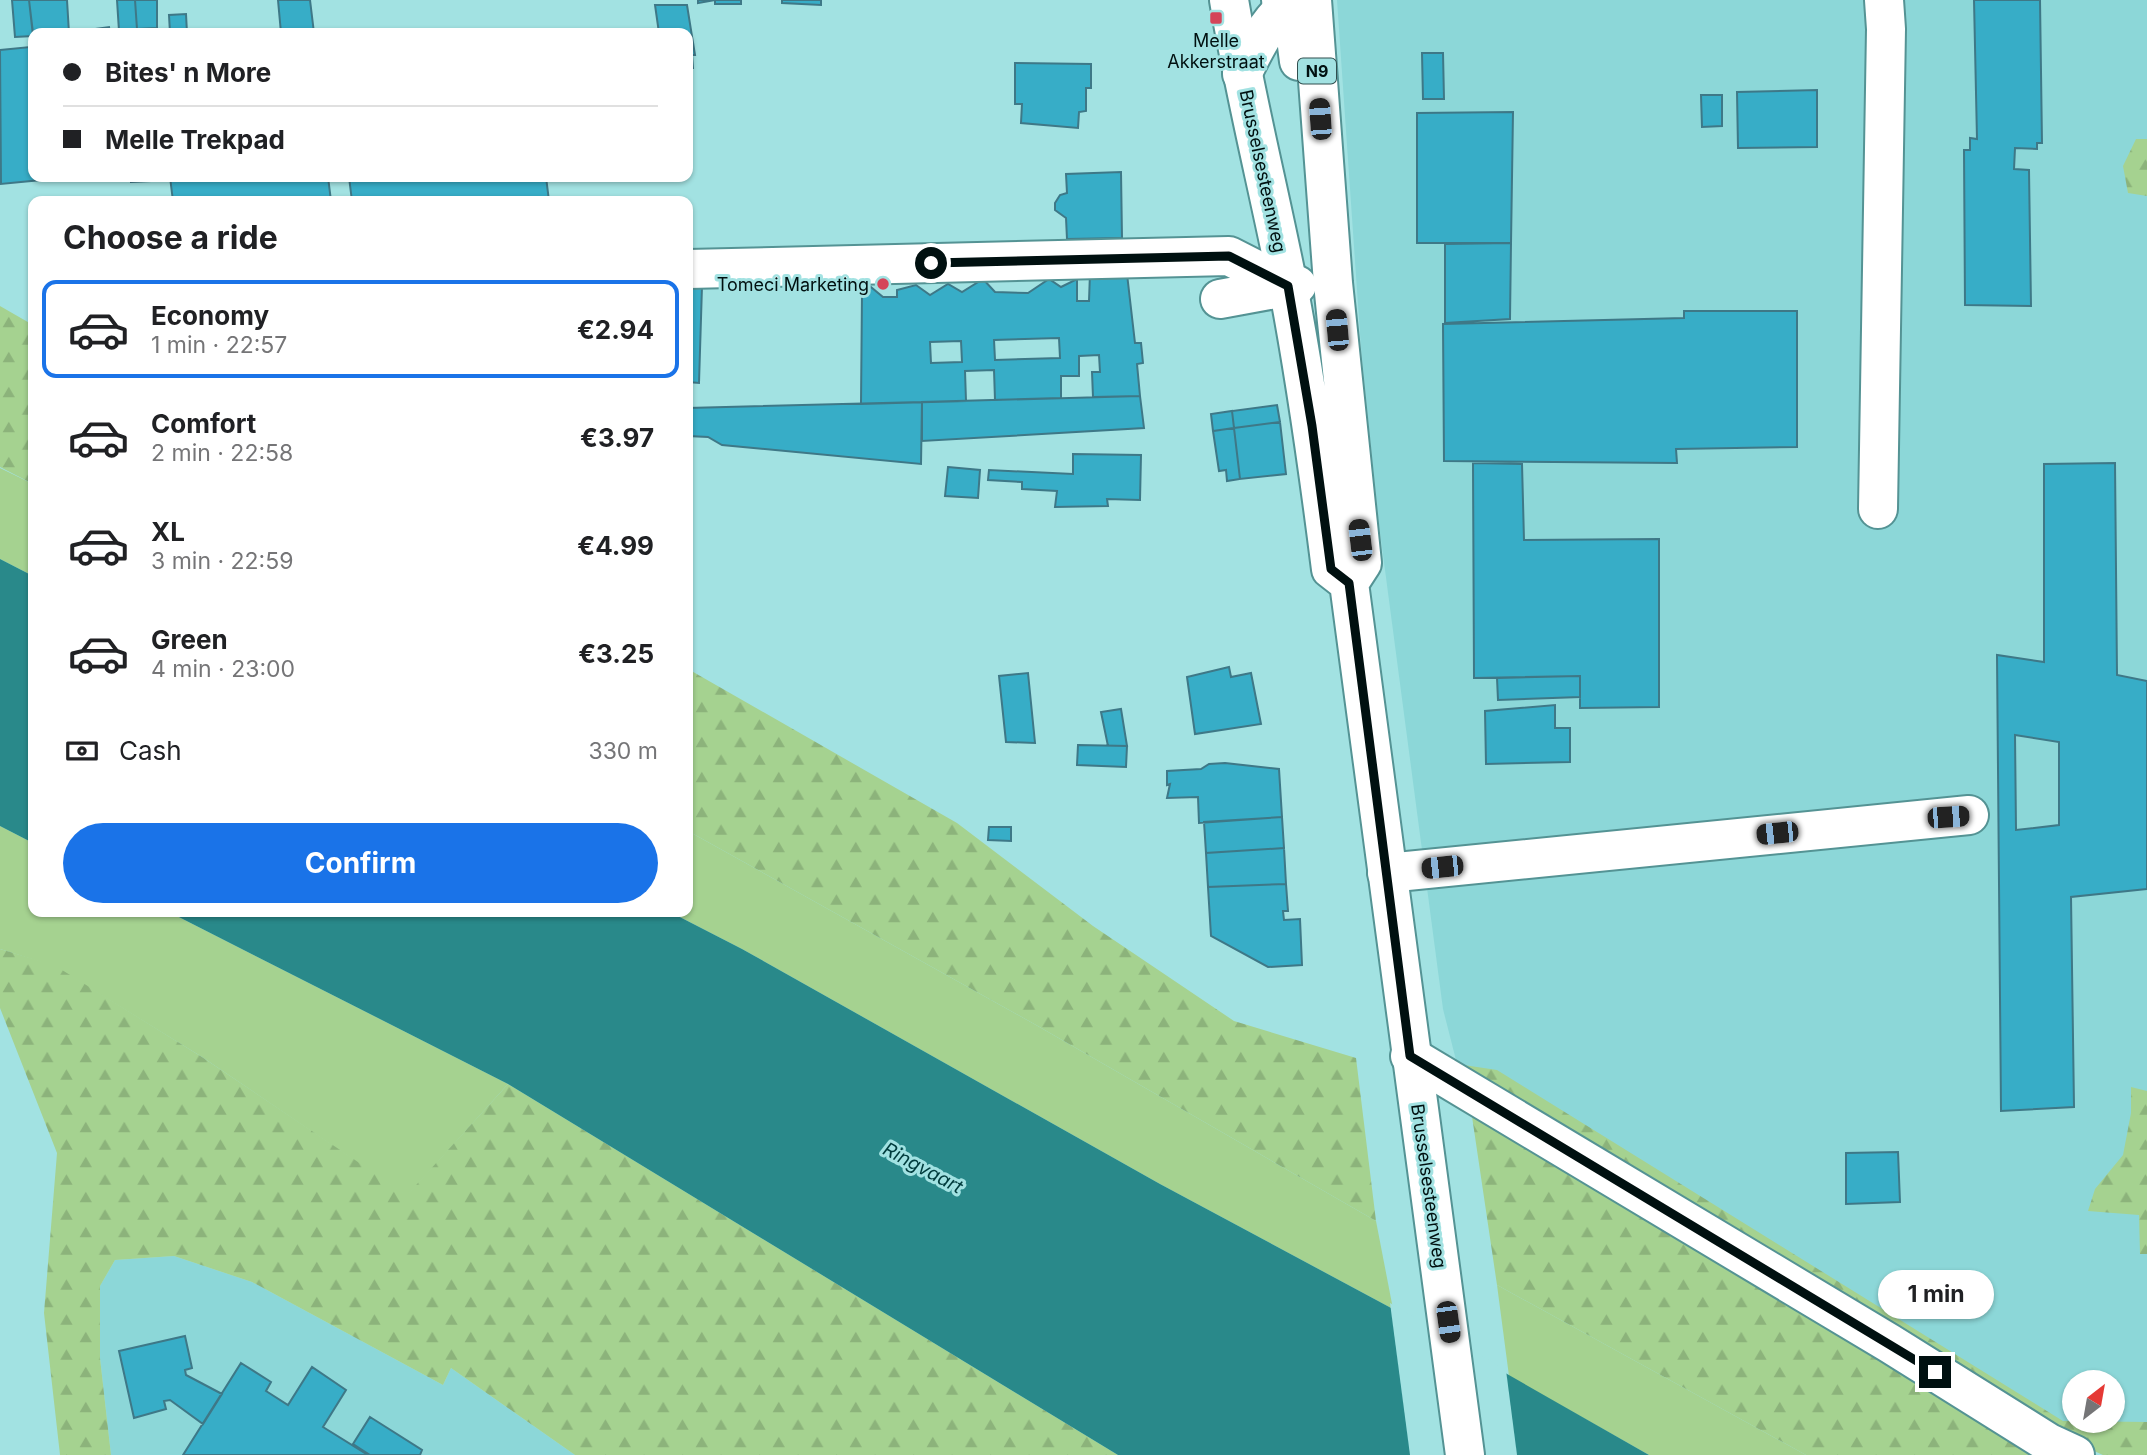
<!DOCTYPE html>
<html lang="en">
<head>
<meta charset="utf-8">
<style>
  body { margin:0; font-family:Inter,sans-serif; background:#f2f2f2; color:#202124; height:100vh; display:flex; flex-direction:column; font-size:26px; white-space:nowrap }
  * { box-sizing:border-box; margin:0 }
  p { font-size:23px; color:#757577 }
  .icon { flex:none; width:38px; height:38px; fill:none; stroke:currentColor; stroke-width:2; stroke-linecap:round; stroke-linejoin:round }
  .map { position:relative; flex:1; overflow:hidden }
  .sheet { position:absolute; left:28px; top:196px; width:665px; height:721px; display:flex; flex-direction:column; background:#fff; border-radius:14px; box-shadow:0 2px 5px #0004 }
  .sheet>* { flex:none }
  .hud { position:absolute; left:28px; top:28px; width:665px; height:154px; border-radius:14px; box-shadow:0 2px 5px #0004; display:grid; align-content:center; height:154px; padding:0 35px; background:#fff }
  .needle { width:46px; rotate:31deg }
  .controls { position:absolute; left:2062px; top:1370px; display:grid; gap:14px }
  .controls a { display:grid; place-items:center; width:63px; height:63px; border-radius:50%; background:#fff; box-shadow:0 2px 5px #0004; font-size:35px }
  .end { position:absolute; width:32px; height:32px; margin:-16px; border:9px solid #001010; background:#fff; box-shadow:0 0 0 4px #fff }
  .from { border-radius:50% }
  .bubble { position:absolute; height:49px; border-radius:24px; background:#fff; box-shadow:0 2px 5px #0004; font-size:23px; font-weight:700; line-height:49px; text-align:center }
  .car { position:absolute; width:21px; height:42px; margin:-21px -10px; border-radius:9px; box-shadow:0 0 5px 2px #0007; background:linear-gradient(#222 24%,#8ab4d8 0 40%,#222 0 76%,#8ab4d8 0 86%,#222 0) }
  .hud b { display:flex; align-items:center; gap:24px; height:66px; font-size:26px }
  .hud b+b { border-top:2px solid #e0e0e0 }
  .hud i { width:18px; height:18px; background:#202124 }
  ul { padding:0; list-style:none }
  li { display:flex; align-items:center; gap:21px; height:98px; margin:0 14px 10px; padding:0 21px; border:4px solid transparent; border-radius:14px }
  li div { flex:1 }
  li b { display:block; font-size:26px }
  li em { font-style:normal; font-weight:700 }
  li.on { border-color:#1a73e8 }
  li>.icon { width:63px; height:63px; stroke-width:1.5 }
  h2 { padding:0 35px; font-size:32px; line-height:84px }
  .pay { display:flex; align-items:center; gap:18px; height:77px; padding:0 35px; font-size:26px }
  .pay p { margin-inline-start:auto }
  .button { display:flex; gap:14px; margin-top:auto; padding:14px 35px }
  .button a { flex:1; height:80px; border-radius:42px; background:#1a73e8; color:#fff; font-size:28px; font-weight:700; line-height:80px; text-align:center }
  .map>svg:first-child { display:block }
</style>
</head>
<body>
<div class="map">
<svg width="2147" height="1455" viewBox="0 0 2147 1455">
  <defs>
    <pattern id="forest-firs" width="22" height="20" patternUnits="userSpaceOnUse" patternTransform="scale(1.75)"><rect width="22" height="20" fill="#a5d290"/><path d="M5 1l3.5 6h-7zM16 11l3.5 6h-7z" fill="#8cb37b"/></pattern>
  </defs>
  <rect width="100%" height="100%" fill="#a2e2e2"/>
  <!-- built -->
  <path fill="#8cd7d8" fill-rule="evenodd" d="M1337 0H2147V1455H2103L1457 1064 1443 1009 1378 517 1361 348ZM2074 1382H2112V1421H2074Z
    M174 1256 252 1282 443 1385 451 1368 575 1455H111L100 1358V1286L115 1260Z"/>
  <!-- grass -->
  <path fill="#a5d290" d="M0 468 33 484V576L0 559Z
    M0 826 33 843V912H169L508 1084 407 1196 202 1057 54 966 0 949Z
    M688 831 1036 1025 1376 1221 1393 1309 1160 1184 742 949 670 912H688Z
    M1497 1285 1806 1455H1649L1509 1376Z"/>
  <!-- forest -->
  <path fill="url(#forest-firs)" d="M2136 139H2147V196L2128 193 2123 166Z
    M0 306 33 325V484L0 467Z
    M688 669 957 823 1093 926 1234 1021 1356 1058 1376 1221 1036 1025 688 831Z
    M0 949 54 965 202 1057 407 1195 508 1084 1118 1455H575L451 1368 443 1385 252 1282 174 1256 115 1260 100 1286V1358L111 1455H60L44 1313 57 1153 0 1008Z
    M1457 1064 1497 1070 2063 1421 2147 1422V1455H2103L2063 1437Z
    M2131 1087 2147 1091V1254H2140L2139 1215 2088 1211 2095 1189 2123 1155 2131 1113Z
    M1470 1103 2042 1455H1806L1497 1285Z"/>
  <!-- water -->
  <path fill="#29898a" d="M0 559 33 576V843L0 826Z
    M169 912H670L742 949 1160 1184 1393 1309 1649 1455H1118L508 1084Z"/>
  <!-- pier -->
  <path fill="#a2e2e2" d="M1390 1303 1506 1370 1517 1455H1410Z"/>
  <!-- building -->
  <path fill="#37adc7" stroke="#3e7887" stroke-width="2" fill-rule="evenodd" d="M12 0H29L33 36 15 37Z
    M29 0H67L69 33H33Z
    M117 0H135L137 29 119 31Z
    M135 0H157V28L137 29Z
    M278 0H310L314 33H278H281Z
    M698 0H741V4H715V0L698 3Z
    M782 0H821V5L782 3Z
    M1974 0H2040L2042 143H2037V149L2015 148 2014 169 2029 170 2031 306 1965 305 1964 150H1970V138L1977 139Z
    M655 5H687L695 55H692L693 68H688V33H659Z
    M186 14 187 33H170L169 15Z
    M109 27 110 33H87V30Z
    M30 47 33 177H41V180L1 184 0 50Z
    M1422 53H1443L1444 99H1423Z
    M1015 63 1091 64V88H1086V111L1079 112 1078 128 1021 123 1022 104H1015Z
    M1817 90V147L1738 148 1737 92Z
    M1701 95H1722V126L1702 127Z
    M1513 112 1511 243H1417V113Z
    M1121 172 1122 238 1067 239 1066 218 1055 210V203L1060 195 1067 193 1066 174Z
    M131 177H149L150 181 131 182Z
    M170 177H328L331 201H173Z
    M349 177H546L549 201H352Z
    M1511 243 1510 319 1445 323V244Z
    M1090 273 1127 274 1135 343H1141L1143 363 1137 364 1140 396 1093 397 1092 372H1100L1099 355 1079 356V376H1061V398L995 400 994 370 965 371 966 401 861 404 862 294 866 283 883 297H897V290L916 285 930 295 948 284 962 292 983 279 995 292 1028 293 1049 279 1061 287 1077 279V301H1089ZM1059 338 1060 358 995 360 994 340ZM961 341 962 362 931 363 930 342Z
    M688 286H702L699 383 688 382Z
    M1684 311H1797V447L1676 449 1677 463 1444 461 1443 324 1684 318Z
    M1140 396 1144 428 922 441V402Z
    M922 402 921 464 722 445 708 437 688 436V408Z
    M1277 405 1280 422 1234 428 1232 411Z
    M1232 411 1234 428 1213 431 1211 414Z
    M1280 422 1286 474 1240 479 1234 428Z
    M1234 428 1240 479 1227 481 1226 470 1219 471 1213 431Z
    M1073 454 1141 455 1140 500 1107 499 1108 506 1055 507 1057 491 1022 489V482L988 480 989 470 1073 474Z
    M1473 463 1522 464 1524 540 1659 539V707L1580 708V676L1474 678Z
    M2115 463 2117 675 2147 681V889L2071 897 2074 1107 2001 1111 1997 655 2044 662V464ZM2015 735 2059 742V825L2016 830Z
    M948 467 980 470 978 498 945 496Z
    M1229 667 1231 677 1251 673 1261 724 1195 734 1187 677Z
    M1028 673 1035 743 1006 742 999 676Z
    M1580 676V697L1498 700 1497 678Z
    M1555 705V728H1570V762L1486 764 1485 711Z
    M1121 709 1127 746H1108L1101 712Z
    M1078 745 1127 746 1126 767 1077 765Z
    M1225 763 1279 769 1282 817 1199 823 1198 797 1167 798 1170 784 1167 785V771L1201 769 1209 764Z
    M1282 817 1284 848 1206 853 1204 822Z
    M989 827H1011V841L988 840Z
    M1284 848 1286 884 1208 887 1206 853Z
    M1286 884 1288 911H1283L1284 920 1300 919 1302 965 1268 967 1211 936 1208 887Z
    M1898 1152 1900 1202 1846 1204V1153Z
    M185 1336 192 1368 185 1370 186 1375 222 1394 203 1424 170 1400 164 1401 166 1409 134 1418 119 1351Z
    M241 1363 271 1382 266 1391 288 1405 312 1367 346 1390 323 1427 368 1455H183Z
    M370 1417 422 1450 420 1455H370L353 1444Z"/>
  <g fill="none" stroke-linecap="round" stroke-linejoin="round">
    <!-- minor casing -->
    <g stroke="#549394" stroke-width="42">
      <path id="minor" d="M1242 74C1256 47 1269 16 1296 0
        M688 269 1229 256 1288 286
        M1220 299 1297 285
        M1878 509 1886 29 1884 0
        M1387 873 1969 815
        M1410 1056 1889 1343 2049 1443 2075 1455"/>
    </g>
    <!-- major casing -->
    <g stroke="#549394" stroke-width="42">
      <path id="major" d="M1229 0C1245 96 1269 190 1288 286 1306 380 1319 474 1331 569L1349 583
        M1281 0 1296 38 1299 61
        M1312 0 1333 283 1362 563 1349 583 1465 1455"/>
    </g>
    <!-- minor -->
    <use href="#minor" stroke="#fff" stroke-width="38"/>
    <!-- major -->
    <use href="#major" stroke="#fff" stroke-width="38"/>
  </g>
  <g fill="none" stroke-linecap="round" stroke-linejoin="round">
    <!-- route -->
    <path stroke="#001010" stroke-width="9" d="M931 263 1229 256 1288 286 1312 426 1331 569 1349 583 1410 1056 1935 1372"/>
  </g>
  <!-- markers -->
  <g fill="#d44459" stroke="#a2e2e2" stroke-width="2.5">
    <rect x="1209" y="11" width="14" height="14" rx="3.5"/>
    <circle cx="883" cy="284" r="7"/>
  </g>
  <g text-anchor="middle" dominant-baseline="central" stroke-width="6" stroke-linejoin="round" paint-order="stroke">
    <!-- shield labels -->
    <rect fill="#a2e2e2" stroke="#314f4f" stroke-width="2" x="1298" y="58.5" width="38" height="25" rx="5"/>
    <g font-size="16" font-weight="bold" fill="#001010">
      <text x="1317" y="71">N9</text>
    </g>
    <!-- poi labels -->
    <g font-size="18" fill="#001010" stroke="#a2e2e2">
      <text x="1216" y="40">Melle<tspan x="1216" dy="21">Akkerstraat</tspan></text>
      <text x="869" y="284" text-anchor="end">Tomeci Marketing</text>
    </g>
    <!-- street labels -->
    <g font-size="18" fill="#001010" stroke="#a2e2e2">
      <text transform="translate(1263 171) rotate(78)">Brusselsesteenweg</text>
      <text transform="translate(1429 1186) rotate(82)">Brusselsesteenweg</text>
    </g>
    <!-- water labels -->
    <g font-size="19" font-style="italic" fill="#003b3c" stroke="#a2e2e2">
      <text transform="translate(923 1168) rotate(28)">Ringvaart</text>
    </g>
  </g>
</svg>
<div class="controls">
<a><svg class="needle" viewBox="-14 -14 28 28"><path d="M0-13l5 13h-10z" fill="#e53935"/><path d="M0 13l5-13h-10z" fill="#757577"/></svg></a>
</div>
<i class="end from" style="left:931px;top:263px"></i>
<i class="end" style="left:1935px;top:1372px"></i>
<div class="bubble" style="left:1878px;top:1270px;width:116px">1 min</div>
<i class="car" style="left:1320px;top:119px;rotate:356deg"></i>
<i class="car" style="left:1337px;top:330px;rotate:355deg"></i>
<i class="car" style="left:1360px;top:540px;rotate:353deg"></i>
<i class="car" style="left:1948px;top:817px;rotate:86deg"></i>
<i class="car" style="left:1777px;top:833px;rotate:264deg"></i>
<i class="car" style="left:1442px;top:867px;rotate:264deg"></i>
<i class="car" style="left:1448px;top:1322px;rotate:172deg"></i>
<div class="hud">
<b><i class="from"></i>Bites' n More</b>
<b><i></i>Melle Trekpad</b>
</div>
<section class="sheet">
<h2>Choose a ride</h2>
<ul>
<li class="on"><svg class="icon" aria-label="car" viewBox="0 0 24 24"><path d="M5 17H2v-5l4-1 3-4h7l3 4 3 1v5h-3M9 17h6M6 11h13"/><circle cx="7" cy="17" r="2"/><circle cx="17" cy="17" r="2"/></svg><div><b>Economy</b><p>1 min · 22:57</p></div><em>€2.94</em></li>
<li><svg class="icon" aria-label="car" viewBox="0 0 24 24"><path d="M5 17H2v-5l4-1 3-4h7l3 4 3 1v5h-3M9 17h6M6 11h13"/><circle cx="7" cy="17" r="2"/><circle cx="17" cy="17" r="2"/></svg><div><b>Comfort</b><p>2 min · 22:58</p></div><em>€3.97</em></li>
<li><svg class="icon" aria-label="car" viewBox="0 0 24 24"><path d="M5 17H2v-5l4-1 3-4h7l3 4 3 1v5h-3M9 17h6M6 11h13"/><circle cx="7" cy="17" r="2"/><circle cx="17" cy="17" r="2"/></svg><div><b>XL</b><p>3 min · 22:59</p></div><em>€4.99</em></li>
<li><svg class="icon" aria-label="car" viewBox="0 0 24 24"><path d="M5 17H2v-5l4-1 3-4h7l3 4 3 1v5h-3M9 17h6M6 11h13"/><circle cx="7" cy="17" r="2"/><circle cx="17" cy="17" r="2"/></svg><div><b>Green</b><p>4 min · 23:00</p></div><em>€3.25</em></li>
</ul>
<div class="pay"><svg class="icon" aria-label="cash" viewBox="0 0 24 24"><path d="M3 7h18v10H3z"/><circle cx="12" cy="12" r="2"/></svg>Cash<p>330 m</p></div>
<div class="button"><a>Confirm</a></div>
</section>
</div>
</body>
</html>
